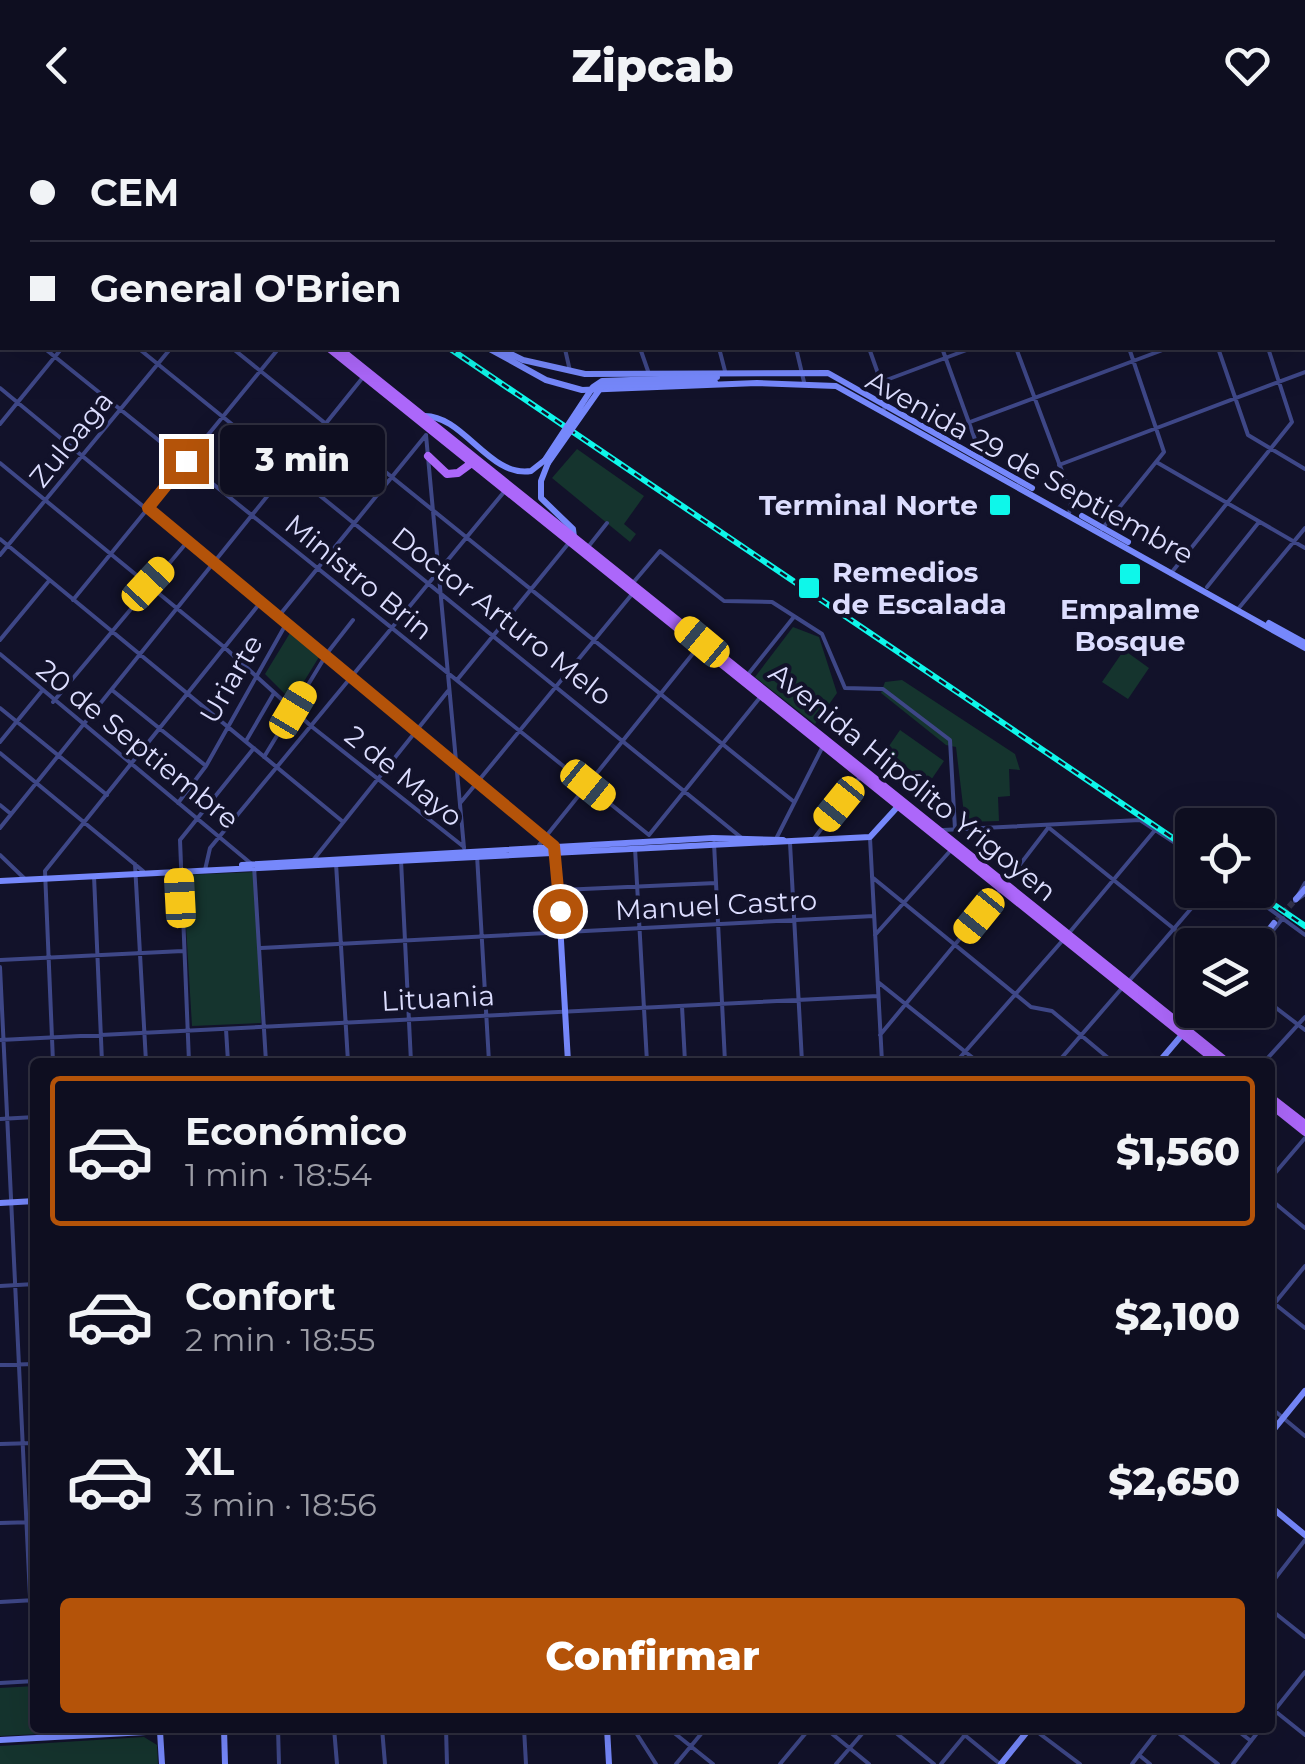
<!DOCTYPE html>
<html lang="es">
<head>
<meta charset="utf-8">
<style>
  body { margin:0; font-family:Montserrat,sans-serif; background:#171729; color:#f1f3f6; height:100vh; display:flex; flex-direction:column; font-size:38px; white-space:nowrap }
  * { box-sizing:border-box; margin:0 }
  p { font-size:32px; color:#9b9ca5 }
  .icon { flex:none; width:55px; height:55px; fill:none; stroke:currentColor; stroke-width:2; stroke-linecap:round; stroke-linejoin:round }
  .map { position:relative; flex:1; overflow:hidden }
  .details { position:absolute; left:30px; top:928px; width:1245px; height:675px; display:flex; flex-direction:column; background:#0e0e20; border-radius:10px; box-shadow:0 10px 40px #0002,0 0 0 2px #2e2e3e }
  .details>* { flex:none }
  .top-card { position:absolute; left:0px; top:0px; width:1305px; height:220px; box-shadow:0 10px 40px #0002,0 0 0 2px #2e2e3e; display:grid; align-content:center; height:220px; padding:0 30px; background:#0e0e20 }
  .tools { position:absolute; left:1175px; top:678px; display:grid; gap:20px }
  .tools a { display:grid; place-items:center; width:100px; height:100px; border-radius:10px; background:#0e0e20; box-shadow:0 10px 40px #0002,0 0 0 2px #2e2e3e; font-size:50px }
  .end { position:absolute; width:45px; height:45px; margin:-22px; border:12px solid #b45309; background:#fff; box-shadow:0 0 0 5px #fff }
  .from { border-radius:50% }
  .bubble { position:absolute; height:70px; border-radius:10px; background:#0e0e20; box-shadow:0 10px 40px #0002,0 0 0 2px #2e2e3e; font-size:32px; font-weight:800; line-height:70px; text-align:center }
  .car { position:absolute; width:30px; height:60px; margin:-30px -15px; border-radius:12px; box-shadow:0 0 8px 2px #0007; background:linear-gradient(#f5c518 24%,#345 0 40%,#f5c518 0 76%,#345 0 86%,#f5c518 0) }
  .top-card b { display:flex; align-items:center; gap:35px; height:95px; font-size:38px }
  .top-card b+b { border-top:2px solid #2e2e3e }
  .top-card i { width:25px; height:25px; background:#f1f3f6 }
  ul { padding:18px 0 0; list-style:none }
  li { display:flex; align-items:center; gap:30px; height:150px; margin:0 20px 15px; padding:0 10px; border:5px solid transparent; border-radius:10px }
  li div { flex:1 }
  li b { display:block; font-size:38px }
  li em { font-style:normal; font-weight:800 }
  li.active { border-color:#b45309 }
  li>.icon { width:90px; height:90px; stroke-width:1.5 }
  .primary-button { display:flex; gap:20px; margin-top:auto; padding:20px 30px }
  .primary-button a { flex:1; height:115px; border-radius:10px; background:#b45309; color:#fff; font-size:40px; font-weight:800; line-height:115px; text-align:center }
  header { display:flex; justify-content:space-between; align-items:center; height:130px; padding:0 30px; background:#0e0e20; font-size:45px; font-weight:800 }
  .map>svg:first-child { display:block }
</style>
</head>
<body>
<header><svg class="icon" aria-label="back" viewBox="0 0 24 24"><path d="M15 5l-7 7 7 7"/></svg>Zipcab<svg class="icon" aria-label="heart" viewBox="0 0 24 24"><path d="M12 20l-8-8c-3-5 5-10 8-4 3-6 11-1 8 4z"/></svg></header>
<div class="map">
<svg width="1305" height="1634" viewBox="0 0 1305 1634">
  <rect width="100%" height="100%" fill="#12122a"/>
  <!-- green -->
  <path fill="#15342e" d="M577 319 644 366 624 394 636 404 630 412 552 348Z
    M793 497 819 507 837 563 815 594 755 547Z
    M290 503 319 527 292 571 265 544Z
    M1124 520 1149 538 1128 569 1102 552Z
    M902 550 1015 624 1020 640 1009 639 1010 666 998 667 999 691 965 692 956 617 946 615 881 563 885 552Z
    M900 600 944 631 929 653 885 622Z
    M255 742 261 893 192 896 183 745Z
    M35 1556V1598H57L58 1603 0 1606V1558Z
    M144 1607 157 1615 158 1634H0V1616Z"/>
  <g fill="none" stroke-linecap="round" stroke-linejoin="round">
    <!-- secondary-tunnel -->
    <path stroke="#30304a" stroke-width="6" stroke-dasharray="6 3" stroke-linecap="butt" d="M1277 790 1296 769"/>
    <!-- street -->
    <path stroke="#3e4787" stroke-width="4" d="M560 0 561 2
      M640 0V2
      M716 0 717 2
      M789 0 790 2
      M862 0 863 2
      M937 0 938 2
      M1052 0 1053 2
      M1140 0 1141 2
      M1189 0 1190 2
      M1263 0 1264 2
      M551 2 557 0
      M750 2 757 0
      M1111 2 1118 0
      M1296 2 1303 0
      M0 28 2 30
      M1302 93 1305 92
      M0 105 2 107
      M1302 107 1305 114
      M0 159 2 155
      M1302 167 1305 166
      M0 181 2 183
      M44 218 649 705
      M138 218 743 709
      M232 218 793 671
      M640 218 648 241
      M719 218 725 241
      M796 218 804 252
      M869 218 887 269 884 279
      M942 218 981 326
      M1016 218 1072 368 1069 384
      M1218 218 1248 305 1305 339
      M570 241 565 219 570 218
      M881 252 972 218
      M0 258 554 716
      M970 292 1168 218
      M0 294 62 218
      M426 305 464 718
      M0 333 224 517 311 596 464 717
      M1158 333 1305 418
      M1059 335 1305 242
      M1102 399 1164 322 1129 218
      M0 409 342 691
      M588 417 607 393
      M0 425 171 218
      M1172 442 1292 292 1268 218
      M632 454 660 421 724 471 772 472 822 504 845 558 883 559 950 610 955 699
      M1207 457 1259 392
      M73 470 279 218
      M1238 479 1305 398
      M278 487 426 305
      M0 510 48 452
      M0 524 254 736 266 932
      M746 547 793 488
      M457 550 568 414
      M112 560 206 636
      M53 572 188 411
      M0 578 107 665
      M246 611 274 563
      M0 612 41 562
      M0 623 143 741
      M264 627 328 522 353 490
      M461 672 633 463
      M178 673 206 636 286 494
      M0 675 11 684
      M1048 697 1194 815
      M0 698 364 246
      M943 700 1140 690 1192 724
      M649 705 762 565
      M777 707 822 618
      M870 708 882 932
      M813 710 860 647
      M714 713 725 932
      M790 713 802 932
      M539 715 699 516
      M635 718 647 932
      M0 725 25 749
      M477 725 489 932
      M314 729 448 561
      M401 730 411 932
      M336 733 348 932
      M135 734 146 932
      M205 740 210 718 504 362
      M94 746 102 932
      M872 747 1031 877 1052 881 1113 932
      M1005 754 1048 698
      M561 760 716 753
      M1244 760 1305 805
      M1295 771 1305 753
      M1295 771 1305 764
      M1069 803 1156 699
      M875 805 951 720
      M1252 815 1262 803
      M261 818 874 786
      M1258 819 1283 788
      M0 830 183 821
      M0 837 34 1551
      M1129 851 1207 760
      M878 852 978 932
      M1258 864 1305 900
      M682 876 685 932
      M226 899 228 932
      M880 905 1001 759
      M0 910 878 866
      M53 932 45 741 260 473
      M189 932 180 710 254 618
      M956 932 1063 810
      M1058 932 1122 858
      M1264 932 1305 887
      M0 989 35 987
      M1270 1049 1305 1008
      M1270 1069 1305 1098
      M0 1156 35 1154
      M1270 1170 1305 1198
      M1270 1179 1305 1136
      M0 1235 35 1234
      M1270 1277 1305 1306
      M0 1314 35 1313
      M0 1393 35 1392
      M1270 1455 1305 1410
      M0 1472 35 1470
      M1270 1479 1305 1507
      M0 1553 35 1551
      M1270 1577 1305 1605
      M1270 1586 1305 1542
      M278 1598 279 1634
      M334 1598 337 1634
      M382 1598 385 1634
      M446 1598 447 1634
      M524 1598 526 1634
      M633 1598 656 1634
      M668 1598 713 1634
      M825 1598 869 1634
      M890 1598 934 1634
      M956 1598 1000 1634
      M1032 1598 1080 1634
      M1172 1598 1218 1634
      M1234 1598 1251 1611
      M1139 1625 1150 1634
      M676 1634 706 1598
      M780 1634 810 1598
      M836 1634 867 1598
      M941 1634 965 1605
      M1132 1634 1160 1598
      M1233 1634 1261 1598"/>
    <!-- secondary -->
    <path stroke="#7688fb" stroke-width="6" d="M162 0 165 2
      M488 218 546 250 582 260 757 253 836 256 1305 518
      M499 218 523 230 585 244 828 243 1032 358
      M423 286C463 284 489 348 531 341L545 330
      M548 333 541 351V368L573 399 574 407
      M1082 386 1128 412
      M1269 493 1305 513
      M556 724 568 932
      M242 735 713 708 783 710
      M0 751 870 707 901 673
      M1296 769 1305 759
      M1257 815 1274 793
      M1159 932 1203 880
      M0 1073 35 1071
      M1270 1304 1305 1261
      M1270 1376 1305 1405
      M224 1598 225 1634
      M607 1598 609 1634
      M160 1601 162 1634
      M0 1610 219 1598
      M1001 1634 1030 1598"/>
    <!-- primary -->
    <path stroke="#ac67fa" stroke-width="8" d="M58 0 61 2
      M70 0 73 2
      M329 218 1217 932
      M338 218 1227 932
      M428 326 447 344 458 343 473 332
      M1270 967 1305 994
      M1270 974 1305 1002"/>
    <!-- rail casing -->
    <g stroke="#0ef7ea" stroke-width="6">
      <path id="rail" d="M137 0 141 2
        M449 218 1192 721
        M1252 760 1305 796"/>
    </g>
    <!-- rail -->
    <use href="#rail" stroke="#12122a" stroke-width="2.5" stroke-dasharray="8" stroke-linecap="butt"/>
    <!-- secondary-bridge -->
    <path stroke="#7688fb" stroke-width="6" d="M545 330 593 257 602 251 717 247
      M548 333 602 256 715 252"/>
  </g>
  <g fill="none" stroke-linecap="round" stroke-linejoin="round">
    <!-- route -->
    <path stroke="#b45309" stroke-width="12" d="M186 331 148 378 554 716 560 781"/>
  </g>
  <!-- markers -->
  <g fill="#0ef7ea" stroke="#12122a" stroke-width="4">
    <rect x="988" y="363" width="24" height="24" rx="5"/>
    <rect x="1118" y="432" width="24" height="24" rx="5"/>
    <rect x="797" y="446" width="24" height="24" rx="5"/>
  </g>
  <g text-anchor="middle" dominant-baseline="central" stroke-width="8" stroke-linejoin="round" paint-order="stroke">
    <!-- street labels -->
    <g font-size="28" fill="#dcddfe" stroke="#12122a">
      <text transform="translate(71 309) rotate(-51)">Zuloaga</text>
      <text transform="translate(1030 337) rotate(29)">Avenida 29 de Septiembre</text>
      <text transform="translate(359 447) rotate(39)">Ministro Brin</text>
      <text transform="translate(502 486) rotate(38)">Doctor Arturo Melo</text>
      <text transform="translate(231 549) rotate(-60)">Uriarte</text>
      <text transform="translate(138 614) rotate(39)">20 de Septiembre</text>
      <text transform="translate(404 646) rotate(39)">2 de Mayo</text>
      <text transform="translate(913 652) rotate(39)">Avenida Hipólito Yrigoyen</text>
      <text transform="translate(716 775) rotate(-3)">Manuel Castro</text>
      <text transform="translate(438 868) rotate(-3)">Lituania</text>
    </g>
    <!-- poi labels -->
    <g font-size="28" font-weight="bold" fill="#dcddfe" stroke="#12122a" text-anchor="end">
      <text x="978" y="375">Terminal Norte</text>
      <text x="832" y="442" text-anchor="start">Remedios<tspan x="832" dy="32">de Escalada</tspan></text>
      <text x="1130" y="479" text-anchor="middle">Empalme<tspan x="1130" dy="32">Bosque</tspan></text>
    </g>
  </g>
</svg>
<div class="tools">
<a><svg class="icon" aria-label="locate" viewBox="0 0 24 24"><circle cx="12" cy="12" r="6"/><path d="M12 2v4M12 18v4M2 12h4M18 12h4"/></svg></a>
<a><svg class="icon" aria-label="layers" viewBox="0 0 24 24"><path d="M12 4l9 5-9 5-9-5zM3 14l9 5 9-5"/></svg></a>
</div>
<i class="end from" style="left:560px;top:781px"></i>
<i class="end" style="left:186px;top:331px"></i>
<div class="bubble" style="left:220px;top:295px;width:165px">3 min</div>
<i class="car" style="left:148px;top:454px;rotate:43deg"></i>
<i class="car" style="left:702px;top:512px;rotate:310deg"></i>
<i class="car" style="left:293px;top:580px;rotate:31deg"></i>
<i class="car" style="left:588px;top:655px;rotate:129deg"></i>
<i class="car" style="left:839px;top:674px;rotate:219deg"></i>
<i class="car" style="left:180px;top:768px;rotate:357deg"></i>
<i class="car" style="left:979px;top:786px;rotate:219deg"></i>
<div class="top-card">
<b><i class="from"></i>CEM</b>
<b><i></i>General O'Brien</b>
</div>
<section class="details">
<ul>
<li class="active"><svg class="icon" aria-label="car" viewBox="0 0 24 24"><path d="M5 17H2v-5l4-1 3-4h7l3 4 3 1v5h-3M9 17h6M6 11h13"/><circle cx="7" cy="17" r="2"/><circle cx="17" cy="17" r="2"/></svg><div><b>Económico</b><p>1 min · 18:54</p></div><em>$1,560</em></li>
<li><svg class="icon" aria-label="car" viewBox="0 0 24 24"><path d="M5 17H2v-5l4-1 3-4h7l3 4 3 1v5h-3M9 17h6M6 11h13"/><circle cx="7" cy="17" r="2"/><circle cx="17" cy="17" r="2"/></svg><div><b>Confort</b><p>2 min · 18:55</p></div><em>$2,100</em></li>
<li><svg class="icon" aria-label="car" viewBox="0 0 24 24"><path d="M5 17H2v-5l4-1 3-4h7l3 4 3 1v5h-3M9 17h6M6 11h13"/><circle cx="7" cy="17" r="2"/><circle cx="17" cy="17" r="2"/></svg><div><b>XL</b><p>3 min · 18:56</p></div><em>$2,650</em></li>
</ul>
<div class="primary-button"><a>Confirmar</a></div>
</section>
</div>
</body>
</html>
